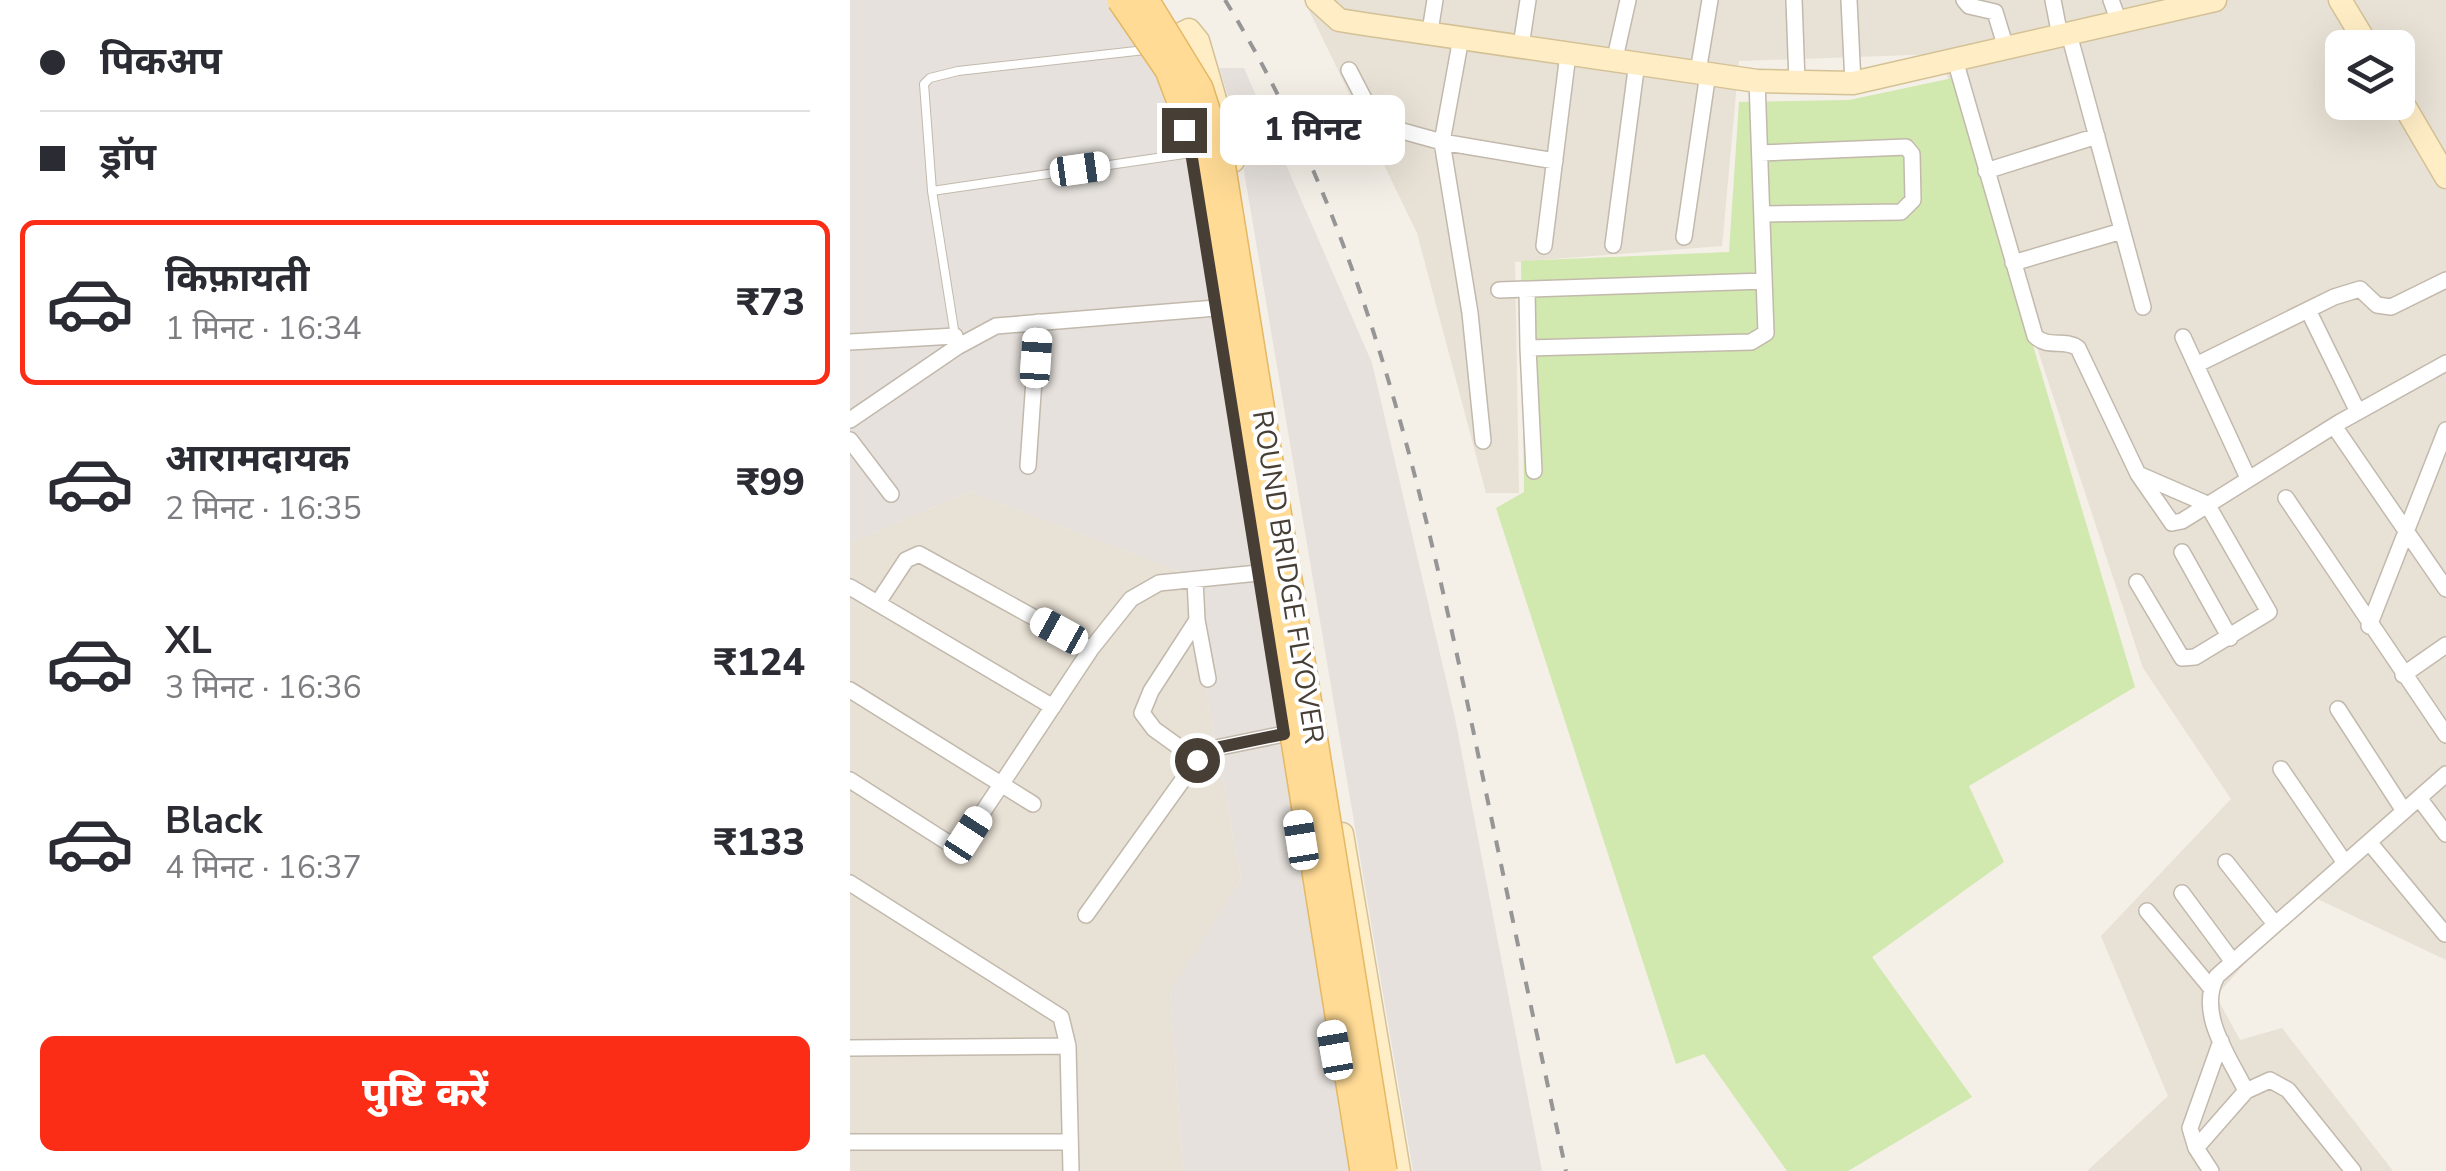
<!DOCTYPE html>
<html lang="hi">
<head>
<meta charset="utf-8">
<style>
  body { margin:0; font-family:"Nunito Sans","Noto Sans Devanagari",sans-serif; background:#f2f2f3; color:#2b2b33; height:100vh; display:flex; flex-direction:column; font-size:38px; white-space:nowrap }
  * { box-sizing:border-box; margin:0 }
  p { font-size:32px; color:#7c7c81 }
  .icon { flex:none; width:55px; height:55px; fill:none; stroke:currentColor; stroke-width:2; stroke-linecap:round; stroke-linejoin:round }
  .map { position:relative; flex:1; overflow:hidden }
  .sheet { display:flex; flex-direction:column; background:#fff; width:850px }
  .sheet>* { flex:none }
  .guide { display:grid; align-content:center; height:220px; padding:0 40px; background:#fff }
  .buttons { position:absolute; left:1475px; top:30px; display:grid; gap:20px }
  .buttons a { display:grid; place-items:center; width:90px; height:90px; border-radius:15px; background:#fff; box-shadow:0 10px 40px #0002; font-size:50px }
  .end { position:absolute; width:45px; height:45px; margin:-22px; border:12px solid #473f36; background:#fff; box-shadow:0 0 0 5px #fff }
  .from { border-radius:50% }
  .bubble { position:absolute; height:70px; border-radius:15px; background:#fff; box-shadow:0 10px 40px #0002; font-size:32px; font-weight:800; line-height:70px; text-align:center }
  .car { position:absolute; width:30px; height:60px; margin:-30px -15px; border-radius:12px; box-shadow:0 0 8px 2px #0007; background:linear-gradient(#fff 24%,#345 0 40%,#fff 0 76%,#345 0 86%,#fff 0) }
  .guide b { display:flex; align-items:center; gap:35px; height:95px; font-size:38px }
  .guide b+b { border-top:2px solid #e1e1e2 }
  .guide i { width:25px; height:25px; background:#2b2b33 }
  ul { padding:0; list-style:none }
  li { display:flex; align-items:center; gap:30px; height:165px; margin:0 20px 15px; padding:0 20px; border:5px solid transparent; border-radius:15px }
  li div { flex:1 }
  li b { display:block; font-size:38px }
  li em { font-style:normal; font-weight:800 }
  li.current { border-color:#fb2d16 }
  li>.icon { width:90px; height:90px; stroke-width:1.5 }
  .button { display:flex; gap:20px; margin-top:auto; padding:20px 40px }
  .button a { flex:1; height:115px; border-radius:15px; background:#fb2d16; color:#fff; font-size:40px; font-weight:800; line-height:115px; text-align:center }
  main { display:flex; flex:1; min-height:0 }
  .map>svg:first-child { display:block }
</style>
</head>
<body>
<main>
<section class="sheet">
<div class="guide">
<b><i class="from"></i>पिकअप</b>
<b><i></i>ड्रॉप</b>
</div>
<ul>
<li class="current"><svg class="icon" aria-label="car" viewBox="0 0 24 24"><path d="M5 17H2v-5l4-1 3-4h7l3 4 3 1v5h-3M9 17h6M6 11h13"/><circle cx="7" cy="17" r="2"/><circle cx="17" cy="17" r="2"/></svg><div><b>किफ़ायती</b><p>1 मिनट · 16:34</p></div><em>₹73</em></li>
<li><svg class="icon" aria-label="car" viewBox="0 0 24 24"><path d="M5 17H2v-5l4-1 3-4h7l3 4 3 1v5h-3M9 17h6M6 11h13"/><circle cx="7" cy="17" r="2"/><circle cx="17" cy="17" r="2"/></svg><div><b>आरामदायक</b><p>2 मिनट · 16:35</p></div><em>₹99</em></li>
<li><svg class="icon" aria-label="car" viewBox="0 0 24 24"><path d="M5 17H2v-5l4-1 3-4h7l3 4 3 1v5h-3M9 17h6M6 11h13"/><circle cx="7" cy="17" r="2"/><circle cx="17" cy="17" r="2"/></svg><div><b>XL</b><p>3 मिनट · 16:36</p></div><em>₹124</em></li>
<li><svg class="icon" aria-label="car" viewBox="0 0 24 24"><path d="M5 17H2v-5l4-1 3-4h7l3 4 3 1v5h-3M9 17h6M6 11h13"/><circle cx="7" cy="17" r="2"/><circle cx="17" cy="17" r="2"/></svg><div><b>Black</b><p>4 मिनट · 16:37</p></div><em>₹133</em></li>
</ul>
<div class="button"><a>पुष्टि करें</a></div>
</section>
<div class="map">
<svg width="1596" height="1171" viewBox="0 0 1596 1171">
  <rect width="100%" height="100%" fill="#f4efe7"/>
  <!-- residential -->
  <path fill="#e8e1d5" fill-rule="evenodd" d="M454 0H1596V960L1457 894 1366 996 1390 1040 1432 1028 1543 1171H1237L1318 1096 1251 936 1381 799 1293 668 1090 54 889 61 872 246 665 262 669 493H636L567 233ZM1492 48H1548V102H1492Z
    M120 492 334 573 391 879 320 992 333 1171H0V543Z"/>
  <!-- industrial -->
  <path fill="#e6e1dc" d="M0 0H273L327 90 502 1171H333L320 992 391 879 334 573 120 492 0 543Z
    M369 68H394L522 363 605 718 692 1171H563L385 118Z"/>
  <!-- green -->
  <path fill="#d1e8af" d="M1103 78 1285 687 1119 786 1154 862 1022 957 1122 1097 998 1171H937L854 1054 826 1064 646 508 674 492 671 261 879 252 889 102 999 100Z"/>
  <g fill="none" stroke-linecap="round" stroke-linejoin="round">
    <!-- lane casing -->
    <g stroke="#c2b9ac" stroke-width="10">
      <path id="lane" d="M82 191 341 153
        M105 336 82 191 74 84 80 78 108 71 295 50"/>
    </g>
    <!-- street casing -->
    <g stroke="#c2b9ac" stroke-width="18">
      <path id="street" d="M944 0 947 82
        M999 0 1003 83
        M1114 0 1119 6 1145 12 1156 48
        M1203 0 1210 36
        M1261 0 1269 22
        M580 31 585 0
        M1219 34 1293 307
        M611 38 592 142 620 313 633 441
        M671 46 678 0
        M765 58 778 0
        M1105 60 1185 336C1198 349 1214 338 1228 348L1288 474 1322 523 1332 521 1490 422 1596 363
        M499 70 527 124 592 142 705 161
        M848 72 860 0
        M910 153 1056 147 1062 154 1063 200 1051 212 912 214
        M1136 171 1247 136
        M834 237 858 73
        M763 245 787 62
        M694 246 718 54
        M1163 263 1272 231
        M649 290 914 281
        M677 290 678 348
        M1458 310 1508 412
        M1333 337 1398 478
        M0 342 105 336 107 347
        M1346 365 1484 297 1510 289 1527 305 1541 307 1596 280
        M0 420 107 347 146 326 366 308
        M1484 426 1596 589
        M0 440 41 494
        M178 466 188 322
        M684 471 678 348 901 342 916 333 907 81
        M1436 498 1596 735
        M1332 552 1380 638
        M1287 582 1332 658 1345 657 1419 612 1357 504 1288 474
        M0 587 203 707
        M29 601 56 560 69 554 241 649
        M347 620 358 679
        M1519 626 1596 430
        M1553 675 1596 645
        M0 690 183 804
        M1488 709 1554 811
        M347 760 361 749 434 734
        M1431 769 1495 863
        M0 780 97 842H113L241 649 281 599 309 583 408 573
        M1569 798 1596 834
        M1519 842 1595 934
        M1376 862 1425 924
        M0 883 211 1017 218 1046 221 1171
        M1332 893 1383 962
        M1297 911 1361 988
        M236 915 347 760 304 729 292 713 301 691 347 620 345 580
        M0 1048 218 1046
        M1396 1091C1380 1058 1346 1013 1367 976L1596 774
        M0 1142H220
        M1346 1148 1340 1128 1371 1041
        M1361 1171 1346 1148 1396 1091 1420 1080 1438 1090 1503 1171"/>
    </g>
    <!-- secondary casing -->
    <g stroke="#d4c196" stroke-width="25">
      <path id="secondary" d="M467 0 489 20 514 24 907 81 1003 83 1365 0
        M1490 0 1519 48
        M304 47 339 30 348 41 383 161
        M1548 95 1596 177
        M492 834 549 1171"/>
    </g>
    <!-- lane -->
    <use href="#lane" stroke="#fff" stroke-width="8"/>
    <!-- street -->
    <use href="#street" stroke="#fff" stroke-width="15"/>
    <!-- secondary -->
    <use href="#secondary" stroke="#ffeec5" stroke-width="22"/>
    <!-- rail -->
    <path stroke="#969696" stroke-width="4" stroke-dasharray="12 12" stroke-linecap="butt" d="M375 0C510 219 568 471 621 720 652 870 684 1021 716 1171"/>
    <!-- primary-bridge casing -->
    <g stroke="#e5b864" stroke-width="28" stroke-linecap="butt">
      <path id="primary-bridge" d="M270 0 318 70 350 154 513 1171
        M296 0 350 88 370 150 534 1171"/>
    </g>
    <!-- primary-bridge -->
    <use href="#primary-bridge" stroke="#ffdb95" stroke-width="25"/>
  </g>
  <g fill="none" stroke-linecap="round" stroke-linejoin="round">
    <!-- route -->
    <path stroke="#473f36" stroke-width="12" d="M334 130 341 152 434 734 361 749 347 760"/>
  </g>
  <g text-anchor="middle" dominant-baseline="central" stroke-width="8" stroke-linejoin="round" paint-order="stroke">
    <!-- street labels -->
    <g font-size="28" fill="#473f36" stroke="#fff">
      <text transform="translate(438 577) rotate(81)">ROUND BRIDGE FLYOVER</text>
    </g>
  </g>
</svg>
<div class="buttons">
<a><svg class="icon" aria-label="layers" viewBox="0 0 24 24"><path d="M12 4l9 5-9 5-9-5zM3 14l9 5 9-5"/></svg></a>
</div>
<i class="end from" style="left:347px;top:760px"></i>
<i class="end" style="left:334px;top:130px"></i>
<div class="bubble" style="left:370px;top:95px;width:185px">1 मिनट</div>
<i class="car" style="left:230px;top:169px;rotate:82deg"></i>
<i class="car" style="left:186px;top:358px;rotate:4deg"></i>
<i class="car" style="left:209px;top:631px;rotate:299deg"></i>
<i class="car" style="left:118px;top:835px;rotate:33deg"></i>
<i class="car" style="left:451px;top:840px;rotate:351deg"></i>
<i class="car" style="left:485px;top:1050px;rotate:350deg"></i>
</div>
</main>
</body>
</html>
